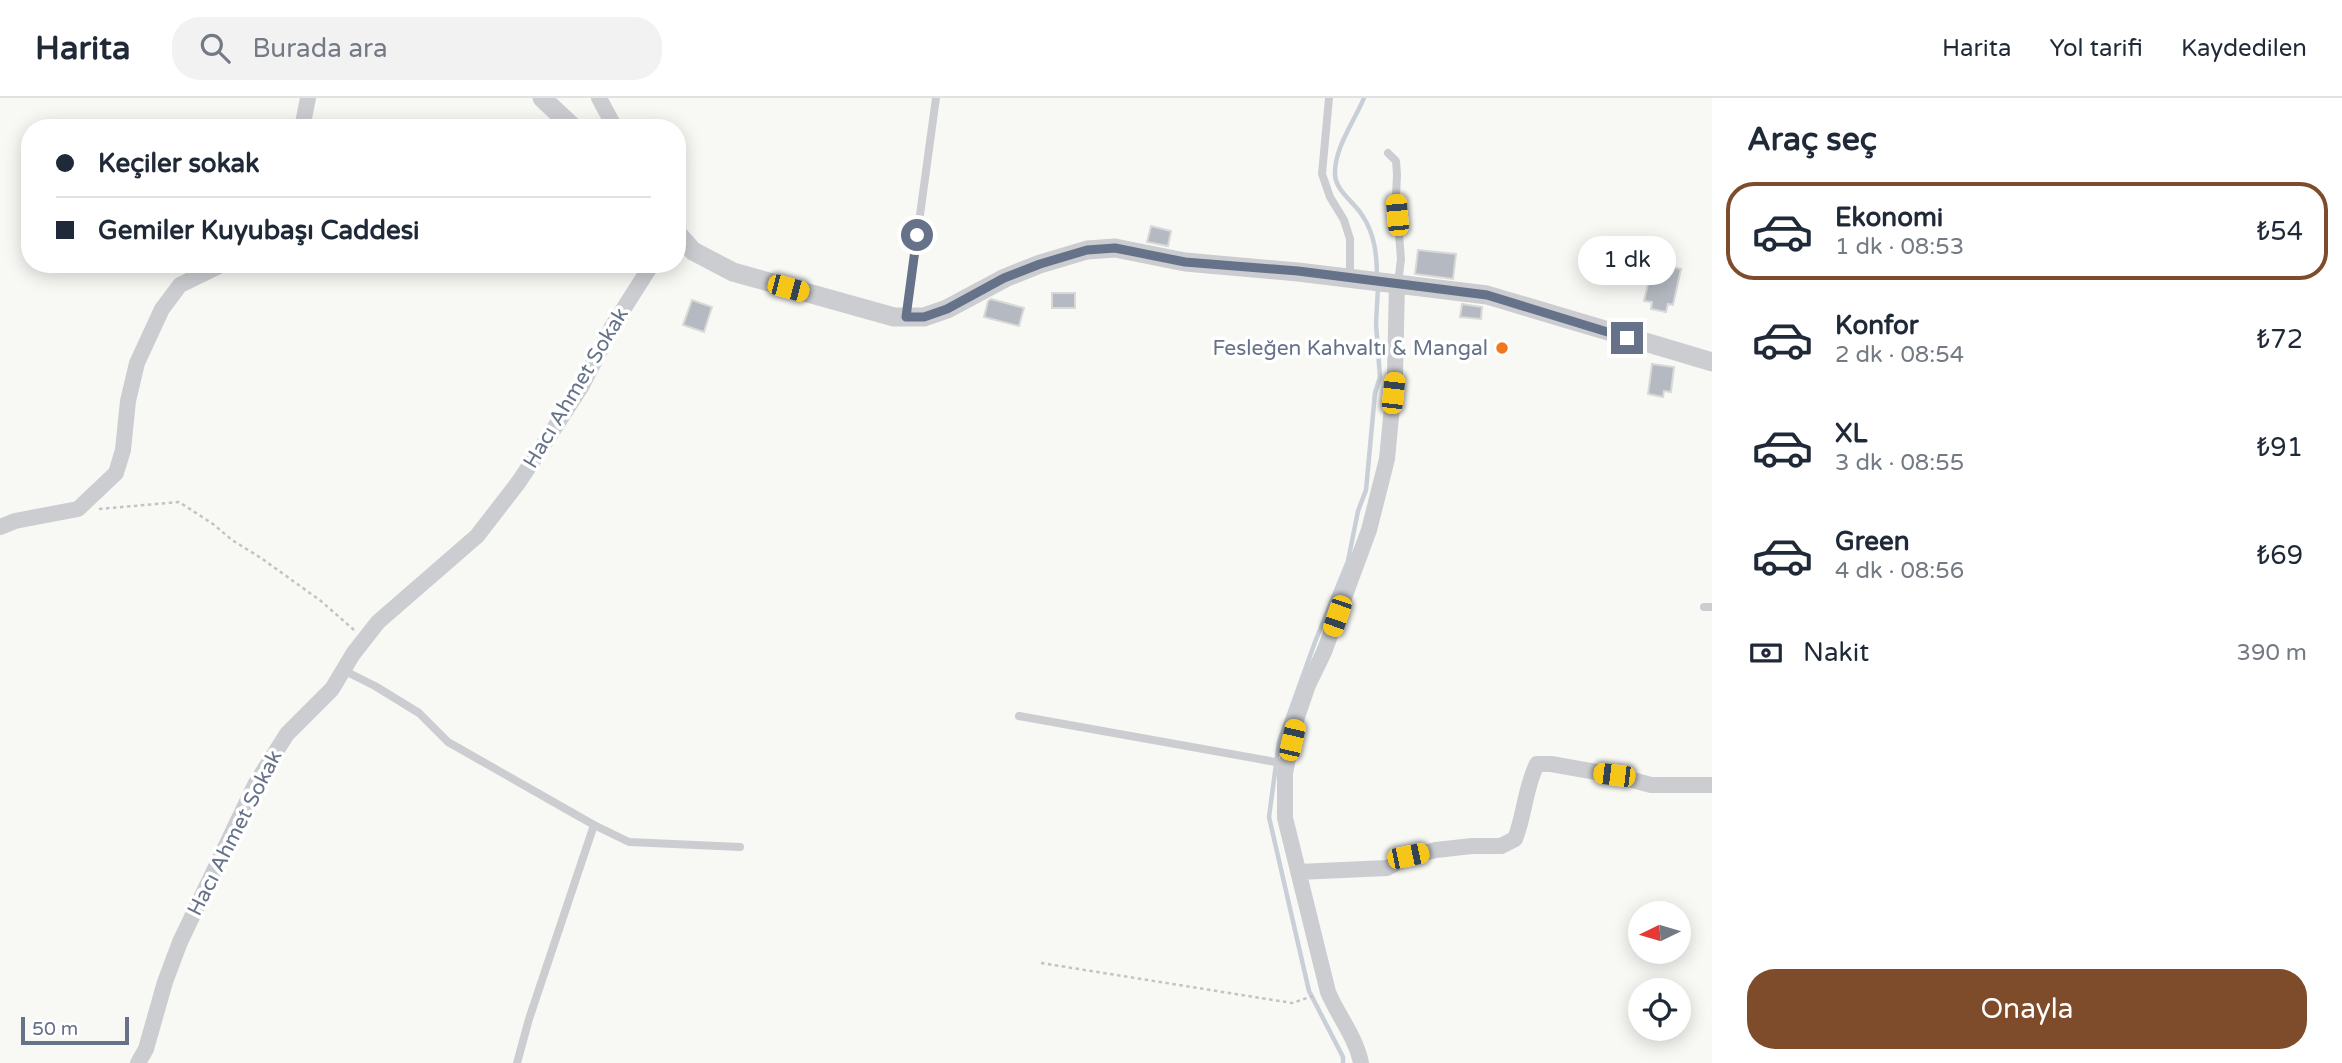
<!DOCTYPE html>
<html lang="tr">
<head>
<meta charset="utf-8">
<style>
  body { margin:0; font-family:"Varela Round",sans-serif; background:#f2f2f3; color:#1f2937; height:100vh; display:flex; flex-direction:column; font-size:26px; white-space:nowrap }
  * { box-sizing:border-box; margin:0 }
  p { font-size:23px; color:#747a83 }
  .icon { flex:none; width:38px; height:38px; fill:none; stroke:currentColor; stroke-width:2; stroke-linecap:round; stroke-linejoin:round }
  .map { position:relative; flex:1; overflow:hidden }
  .side { display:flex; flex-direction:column; background:#fff; width:630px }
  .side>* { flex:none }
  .hud { position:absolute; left:21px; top:21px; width:665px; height:154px; border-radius:28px; box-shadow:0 4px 18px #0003; display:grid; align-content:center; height:154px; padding:0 35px; background:#fff }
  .needle { width:46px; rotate:265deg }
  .fabs { position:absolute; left:1628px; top:803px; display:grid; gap:14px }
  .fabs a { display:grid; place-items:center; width:63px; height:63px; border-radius:50%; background:#fff; box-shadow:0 4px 18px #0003; font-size:35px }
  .scale { position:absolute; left:21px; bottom:18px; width:108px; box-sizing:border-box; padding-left:7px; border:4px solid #657289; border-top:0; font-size:19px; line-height:24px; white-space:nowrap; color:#657289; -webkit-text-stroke:5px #fff; paint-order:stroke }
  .end { position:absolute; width:32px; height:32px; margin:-16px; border:9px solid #657289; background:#fff; box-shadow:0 0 0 4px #fff }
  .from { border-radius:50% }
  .bubble { position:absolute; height:49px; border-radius:24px; background:#fff; box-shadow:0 4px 18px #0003; font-size:23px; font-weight:600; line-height:49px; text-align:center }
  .car { position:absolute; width:21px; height:42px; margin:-21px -10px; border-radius:9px; box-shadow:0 0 5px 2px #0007; background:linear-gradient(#f5c518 24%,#345 0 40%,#f5c518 0 76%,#345 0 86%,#f5c518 0) }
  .hud b { display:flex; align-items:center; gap:24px; height:66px; font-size:26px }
  .hud b+b { border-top:2px solid #e0e1e3 }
  .hud i { width:18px; height:18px; background:#1f2937 }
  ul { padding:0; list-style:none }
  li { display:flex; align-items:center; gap:21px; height:98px; margin:0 14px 10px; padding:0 21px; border:4px solid transparent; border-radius:28px }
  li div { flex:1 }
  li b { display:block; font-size:26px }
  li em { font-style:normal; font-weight:600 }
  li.active { border-color:#7e4c2b }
  li>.icon { width:63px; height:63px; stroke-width:1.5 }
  h2 { padding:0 35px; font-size:32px; line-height:84px }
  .pay { display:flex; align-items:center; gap:18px; height:77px; padding:0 35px; font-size:26px }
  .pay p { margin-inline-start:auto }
  .cta { display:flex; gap:14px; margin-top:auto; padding:14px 35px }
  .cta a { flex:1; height:80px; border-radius:28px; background:#7e4c2b; color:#fff; font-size:28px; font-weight:600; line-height:80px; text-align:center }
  header { display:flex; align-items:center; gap:42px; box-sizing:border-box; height:98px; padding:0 35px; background:#fff; border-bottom:2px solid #e0e1e3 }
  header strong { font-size:33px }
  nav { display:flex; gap:38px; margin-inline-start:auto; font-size:24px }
  .search { width:490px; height:63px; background:#f2f2f3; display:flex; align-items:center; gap:18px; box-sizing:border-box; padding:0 24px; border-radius:28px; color:#747a83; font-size:26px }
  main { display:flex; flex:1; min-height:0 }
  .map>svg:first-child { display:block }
</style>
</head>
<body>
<header>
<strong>Harita</strong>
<div class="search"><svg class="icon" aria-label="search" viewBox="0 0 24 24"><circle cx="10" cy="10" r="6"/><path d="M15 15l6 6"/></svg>Burada ara</div>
<nav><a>Harita</a><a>Yol tarifi</a><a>Kaydedilen</a></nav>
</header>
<main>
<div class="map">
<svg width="1712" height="965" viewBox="0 0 1712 965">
  <rect width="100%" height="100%" fill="#f8f8f5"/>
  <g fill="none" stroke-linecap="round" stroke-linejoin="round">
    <!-- stream -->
    <path stroke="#c8cfd6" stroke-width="4.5" d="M1364 0C1354 24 1334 50 1335 77 1336 93 1354 104 1362 117 1375 136 1377 158 1377 180
      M1343 965V959L1309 893 1269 719 1279 644 1315 544 1348 463 1358 413 1366 392 1375 295 1380 279 1376 226 1378 189"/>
  </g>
  <!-- building -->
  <path fill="#b5bac2" stroke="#d9dad7" stroke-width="2" d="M1151 128 1171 133 1168 148 1147 144Z
    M1418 152 1456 156 1453 181 1415 176Z
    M1653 165 1681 171 1673 207 1668 206 1666 214 1651 211 1652 204 1644 203Z
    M1052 195H1075V210H1052Z
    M991 201 1024 210 1019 228 984 219 988 203Z
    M692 202 712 209 704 234 683 227Z
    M1462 206 1482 209 1481 221 1460 219Z
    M1652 266 1674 269 1671 294 1664 293 1663 299 1648 296Z"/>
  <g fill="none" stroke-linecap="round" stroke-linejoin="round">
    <!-- path -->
    <path stroke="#c1c3c6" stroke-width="2.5" stroke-dasharray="3.5 3.5" stroke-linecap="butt" d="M99 411 179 404 213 426 232 442 261 460 321 503 354 532
      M1041 865 1292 905 1313 898"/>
    <!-- service -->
    <path stroke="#cbcdd1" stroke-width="8" d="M1329 0 1322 76 1330 99 1344 122 1350 141V180
      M1388 55 1396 63 1397 76 1396 99 1401 161 1398 185
      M906 219 936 0
      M1704 509H1712
      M343 572 375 588 419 615 448 644 594 727 629 744 740 749
      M1019 618 1287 666
      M517 965 529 921 594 727"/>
    <!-- minor -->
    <path stroke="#cbcdd1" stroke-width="16" d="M599 0 615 30
      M302 30 308 0
      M0 429 15 423 78 411 116 375 123 352 128 303 137 265 162 211 180 187 223 166
      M1298 774 1387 770 1408 759 1436 752 1472 748H1501L1515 741C1525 716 1525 689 1537 666H1551L1614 677 1651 687H1712
      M138 965 146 951 165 884 180 844 256 685 287 636 332 591 353 556 378 524 477 438 518 385 544 346 581 289 612 229 652 166
      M1361 965C1356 939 1338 918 1328 894L1285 720V675L1297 619 1308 587 1324 554 1369 432 1387 361 1395 277 1397 186"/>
    <!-- tertiary -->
    <path stroke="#cbcdd1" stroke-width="19" d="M542 0 574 30
      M677 135 693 153 733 174 894 219H924L947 211 1005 180 1040 166 1087 152 1115 150 1185 164 1298 174 1487 197 1712 264"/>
  </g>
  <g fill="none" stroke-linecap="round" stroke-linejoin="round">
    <!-- route -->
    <path stroke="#657289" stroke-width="9" d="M917 137 906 219H924L947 211 1004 180 1040 166 1087 152 1115 150 1185 164 1298 173 1487 197 1627 240"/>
  </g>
  <!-- markers -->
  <circle fill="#f2761c" stroke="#fff" stroke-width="2.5" cx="1502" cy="250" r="7"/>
  <g text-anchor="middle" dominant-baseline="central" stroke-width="7" stroke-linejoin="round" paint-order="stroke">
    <!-- poi labels -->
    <g font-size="21" fill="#657289" stroke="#fff" text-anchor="end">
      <text x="1488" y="250">Fesleğen Kahvaltı &amp; Mangal</text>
    </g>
    <!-- street labels -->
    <g font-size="21" fill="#657289" stroke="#fff">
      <text transform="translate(576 290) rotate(-59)">Hacı Ahmet Sokak</text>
      <text transform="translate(235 735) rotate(-63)">Hacı Ahmet Sokak</text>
    </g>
  </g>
</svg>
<div class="fabs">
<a><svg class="needle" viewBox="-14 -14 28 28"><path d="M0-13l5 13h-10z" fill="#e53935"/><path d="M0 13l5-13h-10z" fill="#747a83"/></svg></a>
<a><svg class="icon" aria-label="locate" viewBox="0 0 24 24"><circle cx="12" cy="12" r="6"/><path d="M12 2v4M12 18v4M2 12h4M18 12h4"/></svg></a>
</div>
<div class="scale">50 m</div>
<i class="end from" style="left:917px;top:137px"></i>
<i class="end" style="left:1627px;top:240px"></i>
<div class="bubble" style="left:1578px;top:138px;width:98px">1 dk</div>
<i class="car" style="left:1397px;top:117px;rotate:355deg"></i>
<i class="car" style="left:788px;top:190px;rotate:105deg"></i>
<i class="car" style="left:1393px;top:295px;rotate:6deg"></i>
<i class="car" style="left:1337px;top:518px;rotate:199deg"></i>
<i class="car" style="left:1292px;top:642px;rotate:13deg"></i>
<i class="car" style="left:1614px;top:677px;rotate:277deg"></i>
<i class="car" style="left:1408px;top:758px;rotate:78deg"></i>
<div class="hud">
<b><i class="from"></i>Keçiler sokak</b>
<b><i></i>Gemiler Kuyubaşı Caddesi</b>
</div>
</div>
<section class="side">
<h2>Araç seç</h2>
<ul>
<li class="active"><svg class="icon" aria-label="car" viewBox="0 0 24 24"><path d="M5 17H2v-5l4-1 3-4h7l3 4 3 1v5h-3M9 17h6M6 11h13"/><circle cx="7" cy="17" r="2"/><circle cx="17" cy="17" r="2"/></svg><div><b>Ekonomi</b><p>1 dk · 08:53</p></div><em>₺54</em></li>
<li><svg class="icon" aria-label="car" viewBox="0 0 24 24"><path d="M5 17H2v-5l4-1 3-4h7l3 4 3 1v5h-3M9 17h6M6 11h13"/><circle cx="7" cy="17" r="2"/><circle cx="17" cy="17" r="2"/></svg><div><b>Konfor</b><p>2 dk · 08:54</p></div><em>₺72</em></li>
<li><svg class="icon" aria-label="car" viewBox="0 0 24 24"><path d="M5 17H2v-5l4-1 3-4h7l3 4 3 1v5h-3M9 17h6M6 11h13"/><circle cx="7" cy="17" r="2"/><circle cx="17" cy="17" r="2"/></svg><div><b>XL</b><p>3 dk · 08:55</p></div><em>₺91</em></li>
<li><svg class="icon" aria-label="car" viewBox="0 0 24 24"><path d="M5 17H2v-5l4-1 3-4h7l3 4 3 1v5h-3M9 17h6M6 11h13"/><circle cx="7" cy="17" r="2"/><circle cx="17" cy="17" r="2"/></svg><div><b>Green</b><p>4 dk · 08:56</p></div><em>₺69</em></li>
</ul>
<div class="pay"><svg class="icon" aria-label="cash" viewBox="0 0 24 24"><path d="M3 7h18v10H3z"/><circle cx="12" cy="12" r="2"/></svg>Nakit<p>390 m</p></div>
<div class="cta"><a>Onayla</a></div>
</section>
</main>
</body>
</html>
